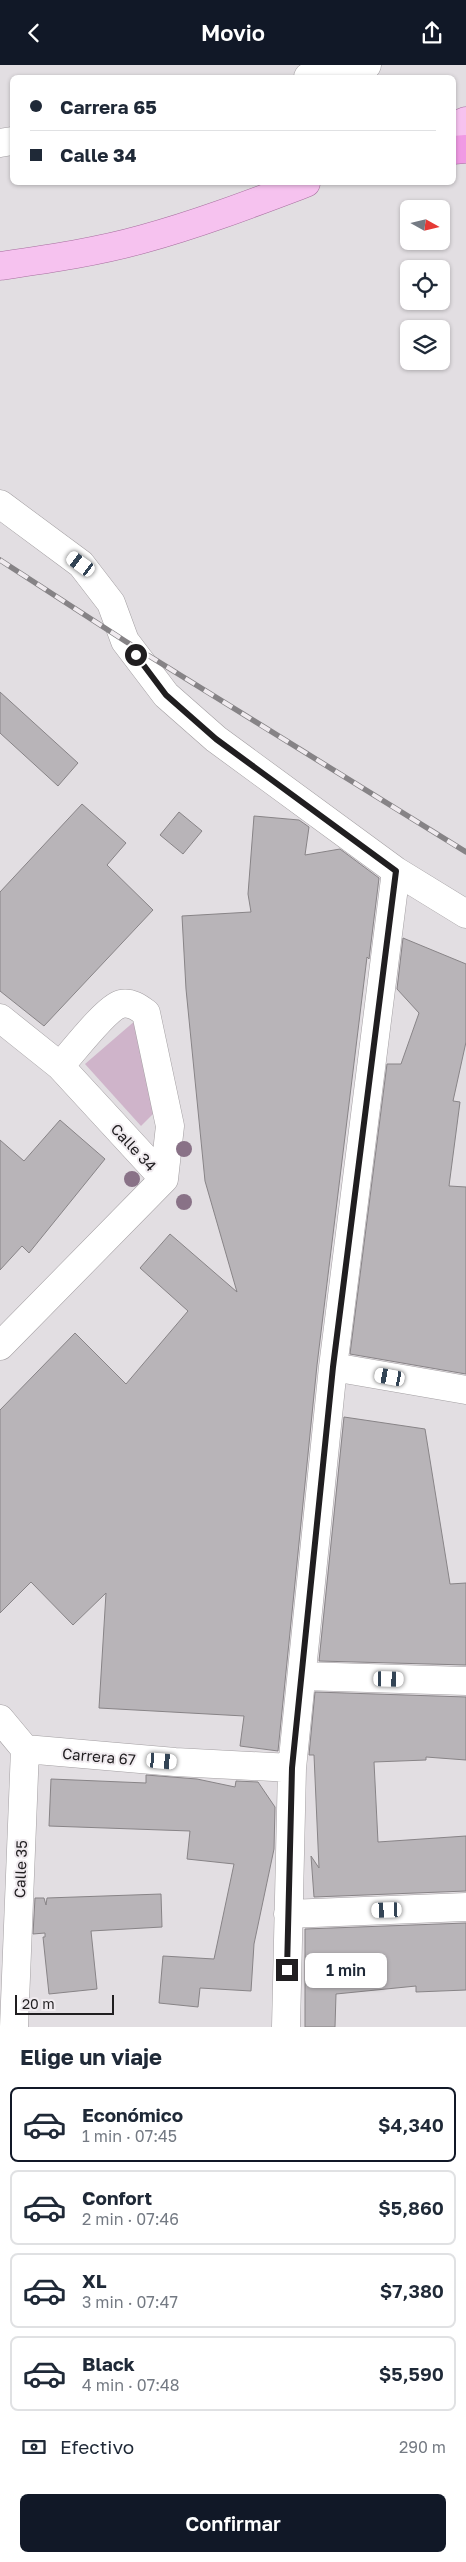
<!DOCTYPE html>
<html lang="es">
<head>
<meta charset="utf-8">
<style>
  body { margin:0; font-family:"Golos Text",sans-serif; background:#f6f6f7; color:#1f2937; height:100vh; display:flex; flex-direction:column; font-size:19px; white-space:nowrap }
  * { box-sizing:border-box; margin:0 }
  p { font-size:16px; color:#747a83 }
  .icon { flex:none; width:28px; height:28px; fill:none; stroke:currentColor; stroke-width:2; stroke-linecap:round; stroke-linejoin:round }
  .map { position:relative; height:1962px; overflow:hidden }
  .details { display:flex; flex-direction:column; background:#fff; flex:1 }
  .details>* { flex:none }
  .guide { position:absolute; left:10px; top:10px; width:446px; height:110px; border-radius:8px; box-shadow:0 1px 4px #0004; display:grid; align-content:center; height:110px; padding:0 20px; background:#fff }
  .needle { width:32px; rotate:98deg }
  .buttons { position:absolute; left:400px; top:135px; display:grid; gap:10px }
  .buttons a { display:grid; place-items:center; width:50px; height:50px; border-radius:8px; background:#fff; box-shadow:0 1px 4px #0004; font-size:25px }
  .scale { position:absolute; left:15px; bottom:12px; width:99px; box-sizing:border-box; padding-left:5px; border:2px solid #201e20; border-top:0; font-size:14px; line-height:18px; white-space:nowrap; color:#201e20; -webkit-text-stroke:4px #f0ebef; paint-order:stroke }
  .end { position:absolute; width:22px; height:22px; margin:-11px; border:6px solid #201e20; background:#fff; box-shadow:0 0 0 2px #fff }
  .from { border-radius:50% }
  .bubble { position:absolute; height:35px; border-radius:8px; background:#fff; box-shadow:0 1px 4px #0004; font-size:16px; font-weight:600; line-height:35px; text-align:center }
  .car { position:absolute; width:15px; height:30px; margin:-15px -8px; border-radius:6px; box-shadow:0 0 4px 1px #0007; background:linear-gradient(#fff 24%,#345 0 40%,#fff 0 76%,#345 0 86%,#fff 0) }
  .guide b { display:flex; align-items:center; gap:18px; height:48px; font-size:19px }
  .guide b+b { border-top:1px solid #e0e1e3 }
  .guide i { width:12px; height:12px; background:#1f2937 }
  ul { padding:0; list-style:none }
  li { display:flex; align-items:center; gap:15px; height:75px; margin:0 10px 8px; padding:0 10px; border:2px solid #e0e1e3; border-radius:8px }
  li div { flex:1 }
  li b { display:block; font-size:19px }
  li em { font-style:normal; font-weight:600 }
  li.active { border-color:#111827 }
  li>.icon { width:45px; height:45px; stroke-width:1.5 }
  h2 { padding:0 20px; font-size:22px; line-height:60px }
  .pay { display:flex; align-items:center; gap:12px; height:55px; padding:0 20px; font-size:19px }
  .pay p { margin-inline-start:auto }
  .button { display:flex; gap:10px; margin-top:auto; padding:10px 20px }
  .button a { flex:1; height:58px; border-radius:8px; background:#111827; color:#fff; font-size:20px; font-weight:600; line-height:58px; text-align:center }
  header { display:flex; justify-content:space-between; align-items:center; height:65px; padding:0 20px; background:#111827; color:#fff; font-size:22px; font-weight:600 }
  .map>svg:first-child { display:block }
</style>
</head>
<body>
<header><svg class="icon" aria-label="back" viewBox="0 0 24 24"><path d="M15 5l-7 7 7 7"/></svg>Movio<svg class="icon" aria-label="share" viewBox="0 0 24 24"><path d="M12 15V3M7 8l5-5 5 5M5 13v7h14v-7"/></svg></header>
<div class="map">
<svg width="466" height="1962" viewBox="0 0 466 1962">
  <rect width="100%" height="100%" fill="#e2dee2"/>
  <!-- green -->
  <path fill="#cfb4ca" d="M136 955 155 1047 141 1061 85 999Z"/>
  <!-- building -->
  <path fill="#b8b4b8" stroke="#888487" d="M0 627 78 698 58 721 0 668Z
    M82 739 126 778 107 800 153 845 44 961 0 926V827Z
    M179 747 202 766 183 789 160 770Z
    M254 751 299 755 309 762 305 790 340 784 379 813 369 894 367 892 317 1300 278 1686 240 1681 244 1651 99 1643 106 1528 73 1560 31 1517 0 1548V1345L75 1268 126 1319 188 1246 140 1203 170 1169 237 1227 205 1116 186 924 182 851 251 847 248 829Z
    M403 873 466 899V977L453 1036 460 1037 449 1121 466 1122V1309L350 1289 387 999H401L419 948 397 924Z
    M60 1055 105 1094 29 1188 22 1181 0 1205V1075L24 1096Z
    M344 1352 425 1364 450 1519 466 1518V1600L319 1596Z
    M315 1627 466 1632V1695L426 1692V1695L374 1697 378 1777 466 1771V1826L314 1832 311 1791 319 1803 314 1690H309Z
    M146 1710 197 1714 235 1722 236 1716 258 1717 275 1742 274 1784 254 1879 251 1926 200 1923 198 1942 159 1938 163 1891 214 1894 234 1799 187 1794 190 1766 49 1761 51 1714 146 1718Z
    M161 1829 162 1862 91 1866 97 1924 49 1929 43 1872H45V1868L33 1869 35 1833H44L46 1840 47 1833Z
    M466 1858V1925L416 1927V1921L336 1929 335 1962H305V1864Z"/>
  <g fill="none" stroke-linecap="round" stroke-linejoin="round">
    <!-- minor casing -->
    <g stroke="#a39fa2" stroke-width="29">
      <path id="minor" d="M308 12 367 0
        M0 78 12 76
        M0 439 81 499 111 538 125 576 166 630 216 674 396 806 466 849
        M0 953 60 1001 164 1114
        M60 1001C72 988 106 943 121 939 131 937 138 942 146 948L170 1061 164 1114
        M0 1281 164 1114
        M333 1302 466 1325
        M302 1611 466 1616
        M0 1654 25 1684 14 1962
        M25 1684 175 1697 292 1703
        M288 1849 466 1842
        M286 1962 292 1703 333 1302 396 806"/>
    </g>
    <!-- major casing -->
    <g stroke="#a76f9f" stroke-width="29">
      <path id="major" d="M454 61 466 56
        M0 201C48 194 97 187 143 174 198 159 253 138 306 118"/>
    </g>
    <!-- highway casing -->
    <g stroke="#a76f9f" stroke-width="29">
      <path id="highway" d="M454 85 466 84"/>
    </g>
    <!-- minor -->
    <use href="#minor" stroke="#fff" stroke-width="28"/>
    <!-- major -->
    <use href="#major" stroke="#f6c2ef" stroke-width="28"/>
    <!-- highway -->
    <use href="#highway" stroke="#f09ae4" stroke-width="28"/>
    <!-- rail casing -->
    <g stroke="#868386" stroke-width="5.5">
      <path id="rail" d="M0 495 125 576 466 787"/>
    </g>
    <!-- rail -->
    <use href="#rail" stroke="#f0ebef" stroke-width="4" stroke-dasharray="11" stroke-linecap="butt"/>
  </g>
  <!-- trees -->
  <g fill="#897287">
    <circle cx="184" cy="1084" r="8"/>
    <circle cx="132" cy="1114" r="8"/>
    <circle cx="184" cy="1137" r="8"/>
  </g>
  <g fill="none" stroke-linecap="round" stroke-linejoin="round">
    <!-- route -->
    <path stroke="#201e20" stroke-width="6" d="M136 590 166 630 216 674 396 806 333 1302 292 1703 287 1905"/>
  </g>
  <g text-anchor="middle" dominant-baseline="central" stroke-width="4" stroke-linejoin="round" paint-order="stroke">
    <!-- street labels -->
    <g font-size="15" fill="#201e20" stroke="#f0ebef">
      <text transform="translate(134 1082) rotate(47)">Calle 34</text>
      <text transform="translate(99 1691) rotate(5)">Carrera 67</text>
      <text transform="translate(20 1804) rotate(-88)">Calle 35</text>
    </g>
  </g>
</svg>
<div class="buttons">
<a><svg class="needle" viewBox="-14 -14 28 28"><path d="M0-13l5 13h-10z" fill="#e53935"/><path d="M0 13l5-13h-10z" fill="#747a83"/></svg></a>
<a><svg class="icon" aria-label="locate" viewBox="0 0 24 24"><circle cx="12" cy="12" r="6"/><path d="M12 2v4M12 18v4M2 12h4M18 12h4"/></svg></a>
<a><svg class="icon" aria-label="layers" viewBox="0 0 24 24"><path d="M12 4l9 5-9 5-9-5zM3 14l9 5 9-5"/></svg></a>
</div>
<div class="scale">20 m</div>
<i class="end from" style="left:136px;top:590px"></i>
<i class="end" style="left:287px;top:1905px"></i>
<div class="bubble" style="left:305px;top:1888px;width:82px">1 min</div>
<i class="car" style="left:81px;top:499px;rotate:306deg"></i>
<i class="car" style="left:390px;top:1312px;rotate:280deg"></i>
<i class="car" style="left:389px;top:1614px;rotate:91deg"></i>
<i class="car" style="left:162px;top:1696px;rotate:95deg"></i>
<i class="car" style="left:387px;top:1845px;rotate:268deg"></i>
<div class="guide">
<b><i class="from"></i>Carrera 65</b>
<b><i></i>Calle 34</b>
</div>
</div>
<section class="details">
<h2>Elige un viaje</h2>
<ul>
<li class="active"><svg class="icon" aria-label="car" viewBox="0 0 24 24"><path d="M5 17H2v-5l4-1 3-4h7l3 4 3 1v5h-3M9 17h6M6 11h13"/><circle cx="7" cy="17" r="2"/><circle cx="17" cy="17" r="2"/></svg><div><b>Económico</b><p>1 min · 07:45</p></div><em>$4,340</em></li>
<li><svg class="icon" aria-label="car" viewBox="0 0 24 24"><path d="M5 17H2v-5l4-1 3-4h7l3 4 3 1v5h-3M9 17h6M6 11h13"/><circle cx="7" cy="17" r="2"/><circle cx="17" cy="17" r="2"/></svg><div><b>Confort</b><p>2 min · 07:46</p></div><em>$5,860</em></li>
<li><svg class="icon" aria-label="car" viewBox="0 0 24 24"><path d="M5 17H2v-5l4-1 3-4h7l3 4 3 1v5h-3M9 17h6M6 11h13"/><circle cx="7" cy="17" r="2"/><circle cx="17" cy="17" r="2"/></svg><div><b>XL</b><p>3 min · 07:47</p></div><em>$7,380</em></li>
<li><svg class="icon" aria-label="car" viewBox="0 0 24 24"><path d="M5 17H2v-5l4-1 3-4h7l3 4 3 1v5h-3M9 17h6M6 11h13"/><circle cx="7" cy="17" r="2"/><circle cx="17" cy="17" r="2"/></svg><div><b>Black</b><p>4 min · 07:48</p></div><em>$5,590</em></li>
</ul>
<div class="pay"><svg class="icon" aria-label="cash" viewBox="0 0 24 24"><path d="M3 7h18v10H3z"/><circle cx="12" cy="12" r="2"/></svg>Efectivo<p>290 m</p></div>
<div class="button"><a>Confirmar</a></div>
</section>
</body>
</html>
